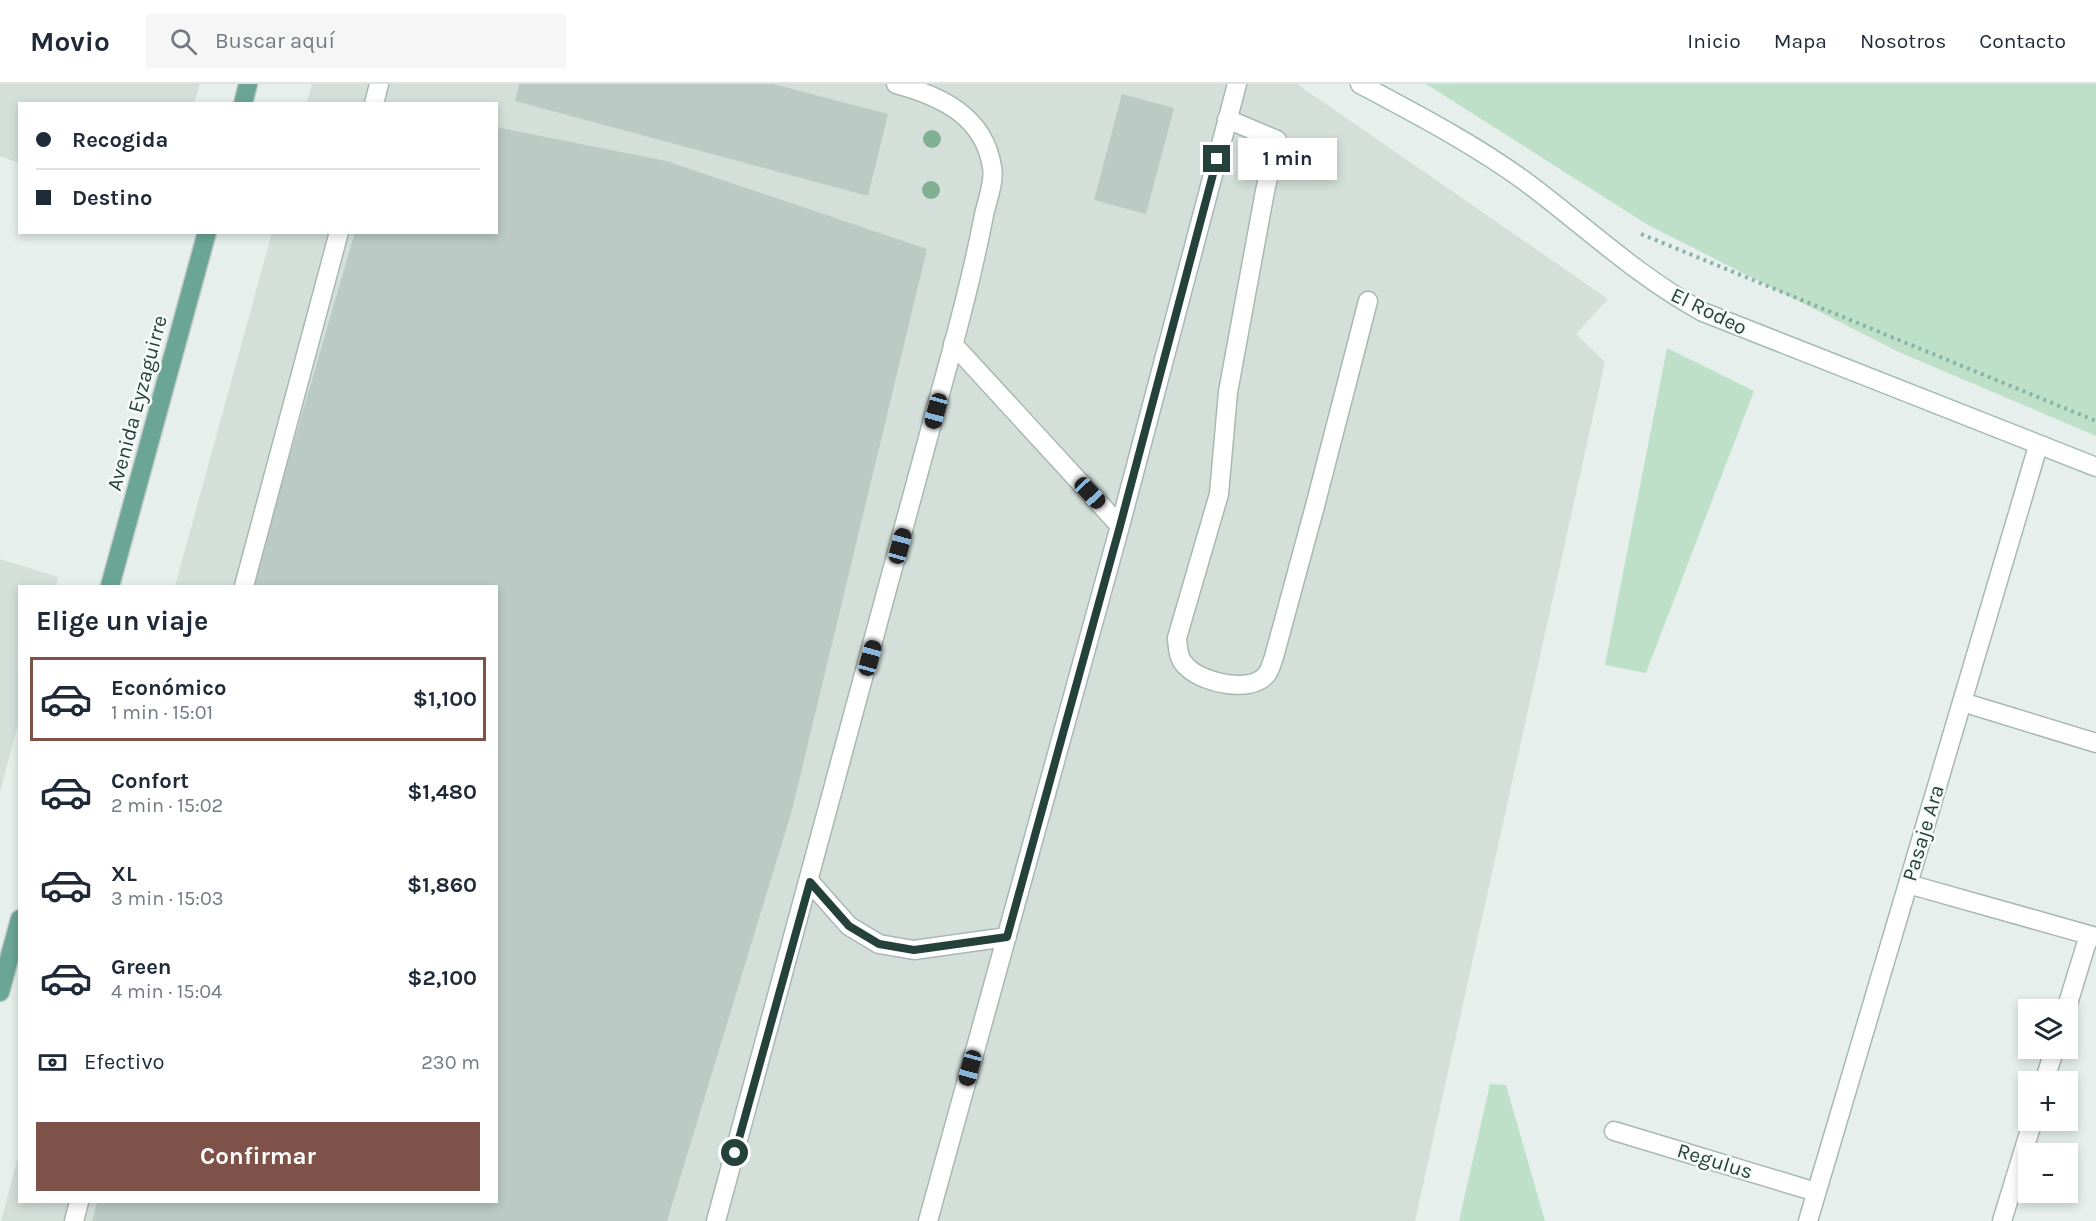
<!DOCTYPE html>
<html lang="es">
<head>
<meta charset="utf-8">
<style>
  body { margin:0; font-family:Karla,sans-serif; background:#f6f6f7; color:#1f2937; height:100vh; display:flex; flex-direction:column; font-size:22px; white-space:nowrap }
  * { box-sizing:border-box; margin:0 }
  p { font-size:20px; color:#747a83 }
  .icon { flex:none; width:33px; height:33px; fill:none; stroke:currentColor; stroke-width:2; stroke-linecap:round; stroke-linejoin:round }
  .map { position:relative; flex:1; overflow:hidden }
  .side { position:absolute; left:18px; top:501px; width:480px; height:618px; display:flex; flex-direction:column; background:#fff; border-radius:0px; box-shadow:0 3px 9px #0003 }
  .side>* { flex:none }
  .top-card { position:absolute; left:18px; top:18px; width:480px; height:132px; border-radius:0px; box-shadow:0 3px 9px #0003; display:grid; align-content:center; height:132px; padding:0 18px; background:#fff }
  .fabs { position:absolute; left:2018px; top:915px; display:grid; gap:12px }
  .fabs a { display:grid; place-items:center; width:60px; height:60px; border-radius:0px; background:#fff; box-shadow:0 3px 9px #0003; font-size:30px }
  .end { position:absolute; width:27px; height:27px; margin:-14px; border:8px solid #24423a; background:#fff; box-shadow:0 0 0 3px #fff }
  .from { border-radius:50% }
  .bubble { position:absolute; height:42px; border-radius:0px; background:#fff; box-shadow:0 3px 9px #0003; font-size:20px; font-weight:700; line-height:42px; text-align:center }
  .car { position:absolute; width:18px; height:36px; margin:-18px -9px; border-radius:8px; box-shadow:0 0 4px 2px #0007; background:linear-gradient(#222 24%,#8ab4d8 0 40%,#222 0 76%,#8ab4d8 0 86%,#222 0) }
  .top-card b { display:flex; align-items:center; gap:21px; height:57px; font-size:22px }
  .top-card b+b { border-top:2px solid #e0e1e3 }
  .top-card i { width:15px; height:15px; background:#1f2937 }
  ul { padding:0; list-style:none }
  li { display:flex; align-items:center; gap:18px; height:84px; margin:0 12px 9px; padding:0 6px; border:3px solid transparent; border-radius:0px }
  li div { flex:1 }
  li b { display:block; font-size:22px }
  li em { font-style:normal; font-weight:700 }
  li.current { border-color:#7f5249 }
  li>.icon { width:54px; height:54px; stroke-width:1.5 }
  h2 { padding:0 18px; font-size:27px; line-height:72px }
  .pay { display:flex; align-items:center; gap:15px; height:66px; padding:0 18px; font-size:22px }
  .pay p { margin-inline-start:auto }
  .primary-button { display:flex; gap:12px; margin-top:auto; padding:12px 18px }
  .primary-button a { flex:1; height:69px; border-radius:0px; background:#7f5249; color:#fff; font-size:24px; font-weight:700; line-height:69px; text-align:center }
  header { display:flex; align-items:center; gap:36px; box-sizing:border-box; height:84px; padding:0 30px; background:#fff; border-bottom:2px solid #e0e1e3 }
  header strong { font-size:28px }
  nav { display:flex; gap:33px; margin-inline-start:auto; font-size:21px }
  .search { width:420px; height:54px; background:#f6f6f7; display:flex; align-items:center; gap:15px; box-sizing:border-box; padding:0 21px; border-radius:0px; color:#747a83; font-size:22px }
  .map>svg:first-child { display:block }
</style>
</head>
<body>
<header>
<strong>Movio</strong>
<div class="search"><svg class="icon" aria-label="search" viewBox="0 0 24 24"><circle cx="10" cy="10" r="6"/><path d="M15 15l6 6"/></svg>Buscar aquí</div>
<nav><a>Inicio</a><a>Mapa</a><a>Nosotros</a><a>Contacto</a></nav>
</header>
<div class="map">
<svg width="2096" height="1137" viewBox="0 0 2096 1137">
  <rect width="100%" height="100%" fill="#e6efeb"/>
  <!-- built -->
  <path fill="#d4dfda" d="M0 0H200L194 19 20 20 19 79 0 72Z
    M312 0H1297L1608 215 1576 250 1605 278 1415 1137H1L19 1069 20 1118H496V502H175L272 149 496 148V20L307 19Z
    M0 475 58 493 56 502H20L19 636 0 708Z"/>
  <!-- green -->
  <path fill="#bfe0c8" d="M1426 0H2096V352L1901 269 1648 141Z
    M1667 264 1754 307 1646 589 1605 581Z
    M1490 1000 1506 1001 1545 1137H1459Z"/>
  <!-- building -->
  <path fill="#bbcac4" d="M519 0H773L888 30 868 112 515 17Z
    M1122 10 1174 24 1146 130 1094 116Z
    M496 43 666 77 927 165 792 726 667 1137H92L97 1118H496V502H252L355 148H496Z"/>
  <g fill="none" stroke-linecap="round" stroke-linejoin="round">
    <!-- lane casing -->
    <g stroke="#a8b8b2" stroke-width="21">
      <path id="lane" d="M374 20 379 0
        M1227 35 1277 56 1265 107 1228 308 1219 410 1177 554C1178 565 1178 576 1188 584 1204 599 1251 610 1267 590 1270 586 1272 578 1274 573L1315 422 1368 217
        M953 260 1120 442
        M244 502 339 148
        M810 798 849 842 879 860 914 866 1007 853
        M74 1137 79 1118
        M716 1137C791 868 863 598 935 328 953 263 971 198 984 131 987 117 995 97 992 83 984 32 941 12 896 0
        M928 1137 1120 442 1237 0"/>
    </g>
    <!-- street casing -->
    <g stroke="#a8b8b2" stroke-width="21">
      <path id="street" d="M1962 618 2096 659
        M1908 800 2096 853
        M2066 926 2089 851
        M2044 998 2055 964
        M1614 1047 1816 1108
        M1808 1137 2038 362
        M2002 1137 2033 1036"/>
    </g>
    <!-- secondary casing -->
    <g stroke="#a4bbb3" stroke-width="21">
      <path id="secondary" d="M1360 0C1416 30 1474 60 1526 98 1585 142 1638 193 1703 228L2096 383"/>
    </g>
    <!-- primary casing -->
    <g stroke="#c2cac8" stroke-width="21">
      <path id="primary" d="M243 20 248 0
        M110 502 207 148
        M0 908 20 835"/>
    </g>
    <!-- path -->
    <path stroke="#86b3a5" stroke-width="4" stroke-dasharray="3 4.5" stroke-linecap="butt" d="M1641 150 2096 337"/>
    <!-- lane -->
    <use href="#lane" stroke="#fff" stroke-width="18"/>
    <!-- street -->
    <use href="#street" stroke="#fff" stroke-width="18"/>
    <!-- secondary -->
    <use href="#secondary" stroke="#fff" stroke-width="18"/>
    <!-- primary -->
    <use href="#primary" stroke="#6aa596" stroke-width="18"/>
  </g>
  <!-- trees -->
  <g fill="#80af93">
    <circle cx="932" cy="55" r="9"/>
    <circle cx="931" cy="106" r="9"/>
  </g>
  <g fill="none" stroke-linecap="round" stroke-linejoin="round">
    <!-- route -->
    <path stroke="#24423a" stroke-width="8" d="M735 1069 810 798 849 842 879 860 914 866 1007 853 1120 442 1217 75"/>
  </g>
  <g text-anchor="middle" dominant-baseline="central" stroke-width="5" stroke-linejoin="round" paint-order="stroke">
    <!-- street labels -->
    <g font-size="21" fill="#24423a" stroke="#f7fbf9">
      <text transform="translate(1709 227) rotate(26)">El Rodeo</text>
      <text transform="translate(137 319) rotate(-75)">Avenida Eyzaguirre</text>
      <text transform="translate(1923 749) rotate(-73)">Pasaje Ara</text>
      <text transform="translate(1715 1077) rotate(17)">Regulus</text>
    </g>
  </g>
</svg>
<div class="fabs">
<a><svg class="icon" aria-label="layers" viewBox="0 0 24 24"><path d="M12 4l9 5-9 5-9-5zM3 14l9 5 9-5"/></svg></a>
<a>+</a>
<a>−</a>
</div>
<i class="end from" style="left:735px;top:1069px"></i>
<i class="end" style="left:1217px;top:75px"></i>
<div class="bubble" style="left:1238px;top:54px;width:99px">1 min</div>
<i class="car" style="left:936px;top:327px;rotate:195deg"></i>
<i class="car" style="left:1090px;top:409px;rotate:137deg"></i>
<i class="car" style="left:900px;top:462px;rotate:15deg"></i>
<i class="car" style="left:870px;top:574px;rotate:15deg"></i>
<i class="car" style="left:970px;top:984px;rotate:195deg"></i>
<div class="top-card">
<b><i class="from"></i>Recogida</b>
<b><i></i>Destino</b>
</div>
<section class="side">
<h2>Elige un viaje</h2>
<ul>
<li class="current"><svg class="icon" aria-label="car" viewBox="0 0 24 24"><path d="M5 17H2v-5l4-1 3-4h7l3 4 3 1v5h-3M9 17h6M6 11h13"/><circle cx="7" cy="17" r="2"/><circle cx="17" cy="17" r="2"/></svg><div><b>Económico</b><p>1 min · 15:01</p></div><em>$1,100</em></li>
<li><svg class="icon" aria-label="car" viewBox="0 0 24 24"><path d="M5 17H2v-5l4-1 3-4h7l3 4 3 1v5h-3M9 17h6M6 11h13"/><circle cx="7" cy="17" r="2"/><circle cx="17" cy="17" r="2"/></svg><div><b>Confort</b><p>2 min · 15:02</p></div><em>$1,480</em></li>
<li><svg class="icon" aria-label="car" viewBox="0 0 24 24"><path d="M5 17H2v-5l4-1 3-4h7l3 4 3 1v5h-3M9 17h6M6 11h13"/><circle cx="7" cy="17" r="2"/><circle cx="17" cy="17" r="2"/></svg><div><b>XL</b><p>3 min · 15:03</p></div><em>$1,860</em></li>
<li><svg class="icon" aria-label="car" viewBox="0 0 24 24"><path d="M5 17H2v-5l4-1 3-4h7l3 4 3 1v5h-3M9 17h6M6 11h13"/><circle cx="7" cy="17" r="2"/><circle cx="17" cy="17" r="2"/></svg><div><b>Green</b><p>4 min · 15:04</p></div><em>$2,100</em></li>
</ul>
<div class="pay"><svg class="icon" aria-label="cash" viewBox="0 0 24 24"><path d="M3 7h18v10H3z"/><circle cx="12" cy="12" r="2"/></svg>Efectivo<p>230 m</p></div>
<div class="primary-button"><a>Confirmar</a></div>
</section>
</div>
</body>
</html>
